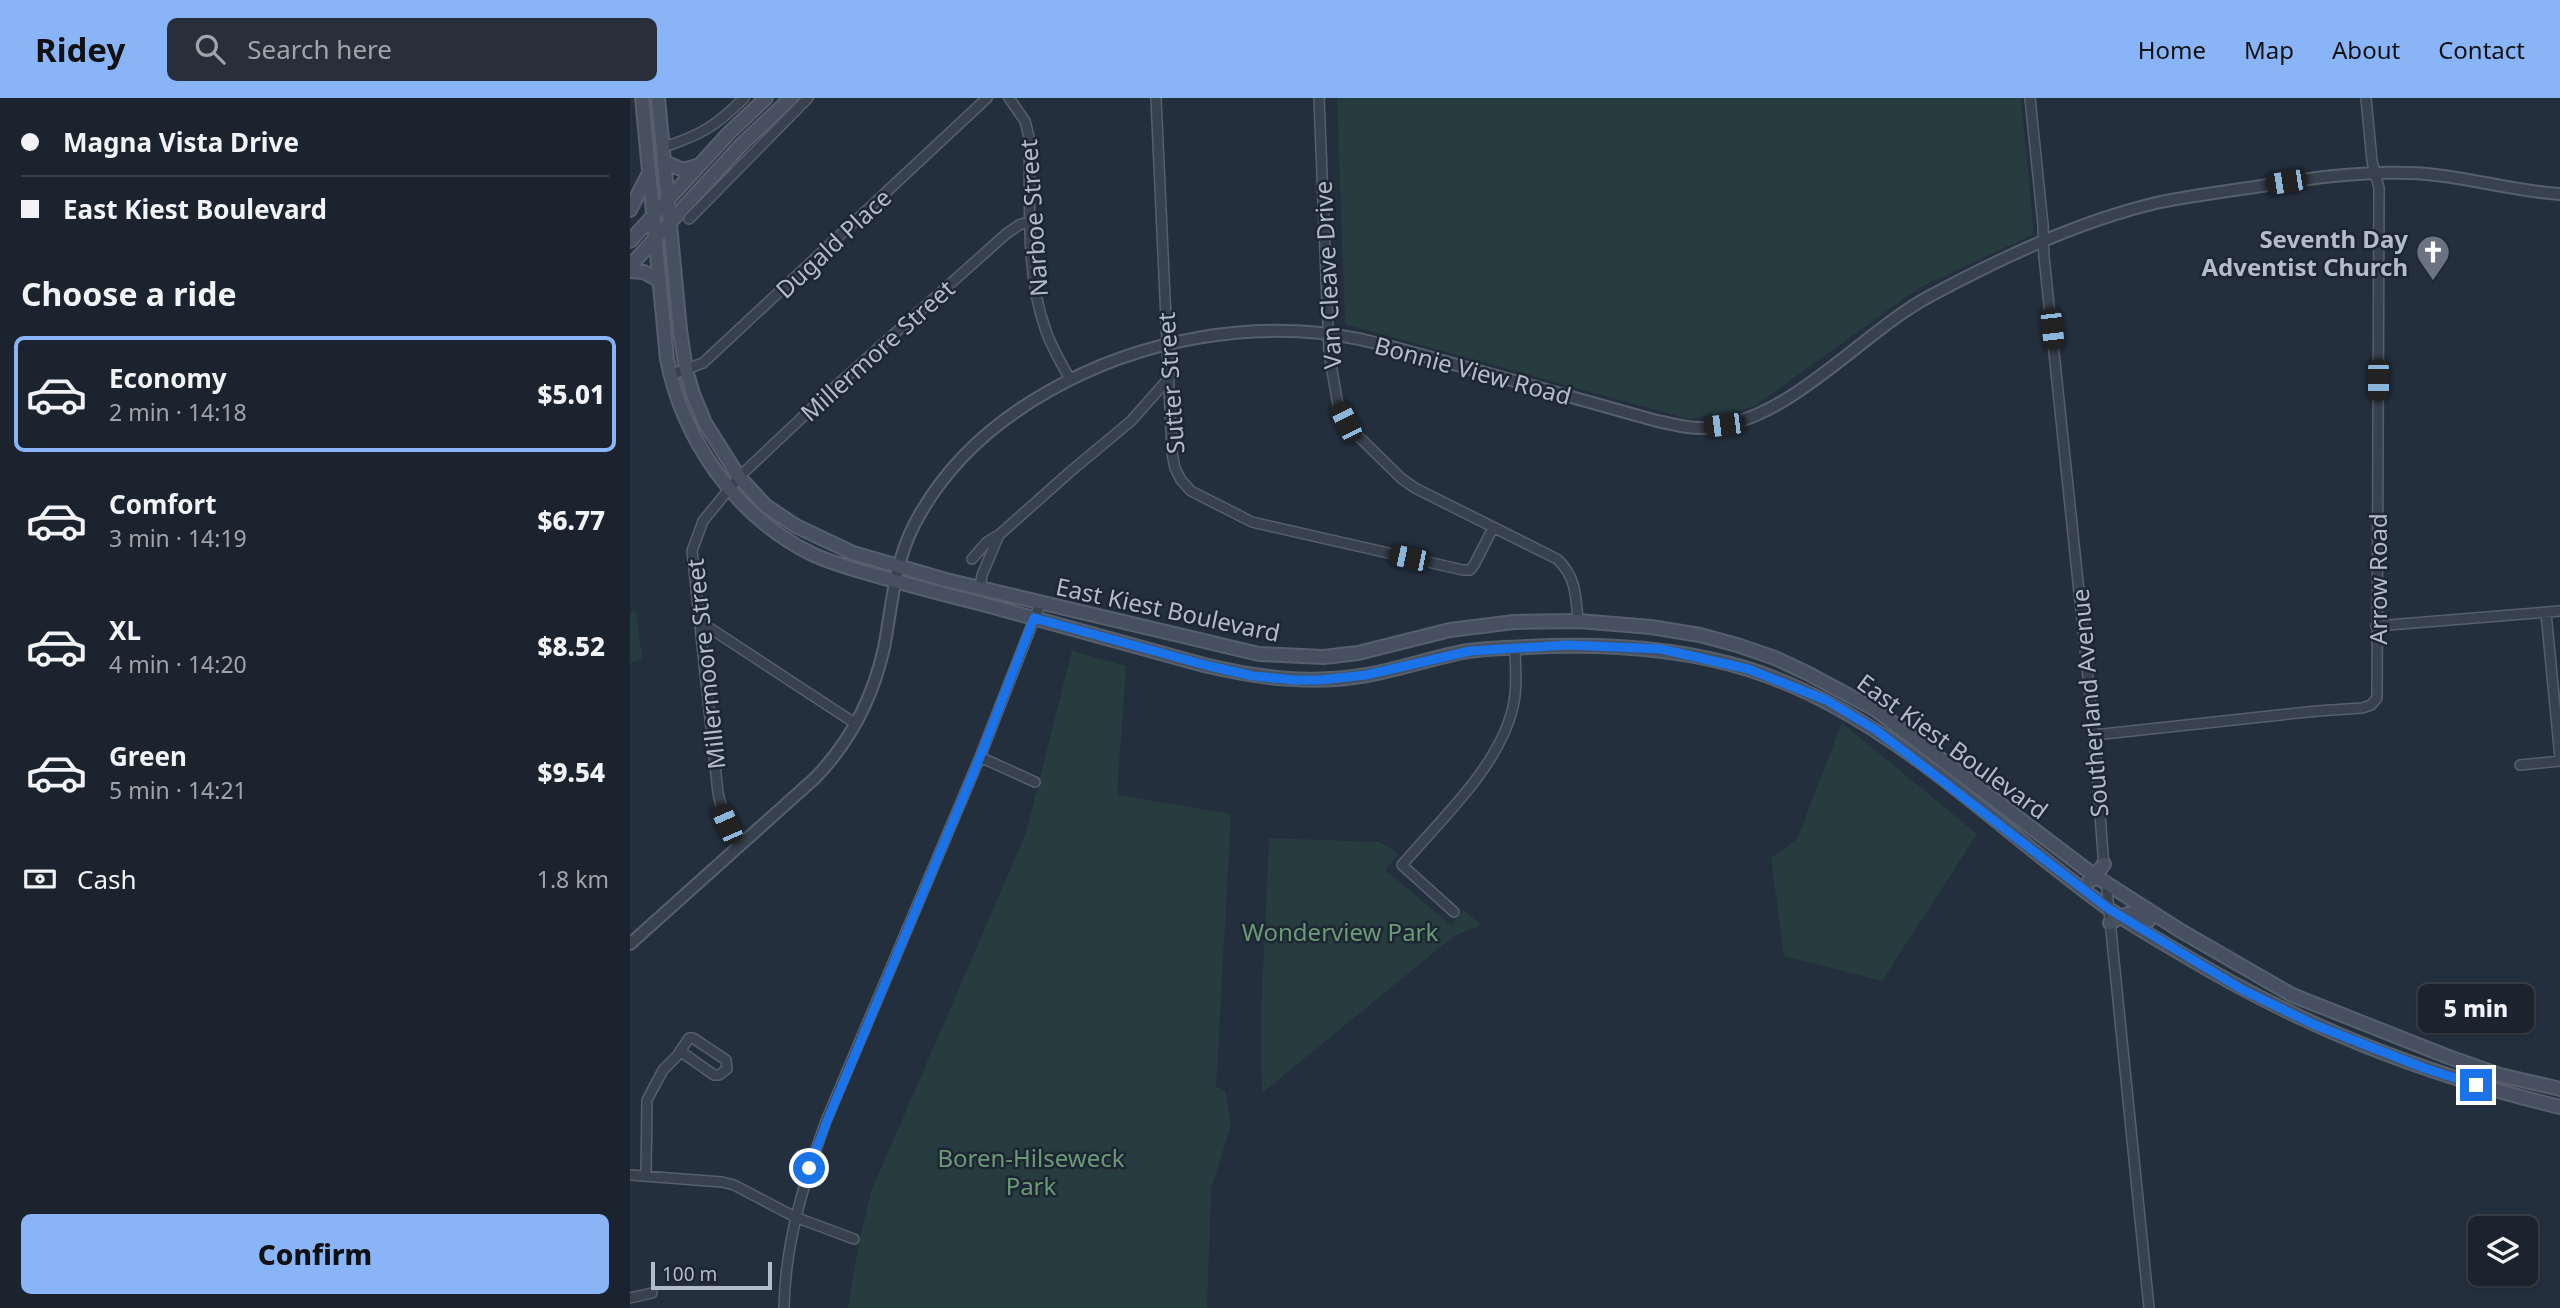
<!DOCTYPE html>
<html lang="en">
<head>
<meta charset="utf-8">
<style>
  body { margin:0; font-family:"Noto Sans",sans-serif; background:#282f3a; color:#f1f3f6; height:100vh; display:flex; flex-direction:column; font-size:26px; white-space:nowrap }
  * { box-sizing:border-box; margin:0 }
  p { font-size:23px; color:#a0a4aa }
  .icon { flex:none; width:38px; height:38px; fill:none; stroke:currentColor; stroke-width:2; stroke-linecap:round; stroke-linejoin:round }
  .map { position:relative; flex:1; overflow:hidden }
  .details { display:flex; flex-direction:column; background:#1b232e; width:630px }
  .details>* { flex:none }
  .banner { display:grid; align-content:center; height:154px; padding:0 21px; background:#1b232e }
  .buttons { position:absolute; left:1838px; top:1118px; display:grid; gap:14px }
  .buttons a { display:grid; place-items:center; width:70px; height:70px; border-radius:10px; background:#1b232e; box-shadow:0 2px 5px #0004,0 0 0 2px #39404a; font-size:35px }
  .scale { position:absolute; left:21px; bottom:18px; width:121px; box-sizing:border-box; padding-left:7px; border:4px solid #b4bcc9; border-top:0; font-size:19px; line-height:24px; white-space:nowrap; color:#b4bcc9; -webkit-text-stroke:5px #1d2633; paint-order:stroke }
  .end { position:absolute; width:32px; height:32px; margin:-16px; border:9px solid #1a73e8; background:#fff; box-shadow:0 0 0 4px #fff }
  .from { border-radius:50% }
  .bubble { position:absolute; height:49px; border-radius:10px; background:#1b232e; box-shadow:0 2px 5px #0004,0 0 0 2px #39404a; font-size:23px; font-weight:800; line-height:49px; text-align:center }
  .car { position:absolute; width:21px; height:42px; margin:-21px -10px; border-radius:9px; box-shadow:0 0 5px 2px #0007; background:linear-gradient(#222 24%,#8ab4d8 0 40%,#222 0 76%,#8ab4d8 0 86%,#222 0) }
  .banner b { display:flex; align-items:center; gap:24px; height:66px; font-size:26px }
  .banner b+b { border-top:2px solid #39404a }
  .banner i { width:18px; height:18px; background:#f1f3f6 }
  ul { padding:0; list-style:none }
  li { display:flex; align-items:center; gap:21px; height:116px; margin:0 14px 10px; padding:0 7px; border:4px solid transparent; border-radius:10px }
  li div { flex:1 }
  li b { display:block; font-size:26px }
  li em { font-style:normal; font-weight:800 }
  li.current { border-color:#8ab4f8 }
  li>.icon { width:63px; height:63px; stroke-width:1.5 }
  h2 { padding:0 21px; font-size:32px; line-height:84px }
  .pay { display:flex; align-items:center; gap:18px; height:77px; padding:0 21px; font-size:26px }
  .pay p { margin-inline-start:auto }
  .primary-button { display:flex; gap:14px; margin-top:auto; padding:14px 21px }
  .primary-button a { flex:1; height:80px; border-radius:10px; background:#8ab4f8; color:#111; font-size:28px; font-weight:800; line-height:80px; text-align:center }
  header { display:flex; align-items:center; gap:42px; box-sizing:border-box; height:98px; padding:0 35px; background:#8ab4f8; color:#111 }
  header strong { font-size:33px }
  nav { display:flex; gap:38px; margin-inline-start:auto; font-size:24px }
  .search { width:490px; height:63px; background:#282f3a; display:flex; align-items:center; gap:18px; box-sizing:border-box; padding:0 24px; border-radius:10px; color:#a0a4aa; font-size:26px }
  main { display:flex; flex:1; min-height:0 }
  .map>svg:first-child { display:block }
</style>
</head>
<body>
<header>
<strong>Ridey</strong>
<div class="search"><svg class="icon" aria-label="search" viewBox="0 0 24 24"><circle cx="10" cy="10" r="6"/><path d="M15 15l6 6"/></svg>Search here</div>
<nav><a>Home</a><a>Map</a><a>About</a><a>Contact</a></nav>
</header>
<main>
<section class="details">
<div class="banner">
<b><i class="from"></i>Magna Vista Drive</b>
<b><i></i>East Kiest Boulevard</b>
</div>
<h2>Choose a ride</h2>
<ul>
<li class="current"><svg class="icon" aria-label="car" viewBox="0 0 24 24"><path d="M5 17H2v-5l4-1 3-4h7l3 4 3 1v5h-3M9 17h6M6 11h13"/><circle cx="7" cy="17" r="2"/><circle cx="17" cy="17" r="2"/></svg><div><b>Economy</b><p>2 min · 14:18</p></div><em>$5.01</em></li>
<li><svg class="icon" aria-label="car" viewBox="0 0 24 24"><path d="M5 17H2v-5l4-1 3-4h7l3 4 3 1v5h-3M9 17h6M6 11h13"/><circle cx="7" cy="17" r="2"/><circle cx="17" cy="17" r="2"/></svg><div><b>Comfort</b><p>3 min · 14:19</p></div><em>$6.77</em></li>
<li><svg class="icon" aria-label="car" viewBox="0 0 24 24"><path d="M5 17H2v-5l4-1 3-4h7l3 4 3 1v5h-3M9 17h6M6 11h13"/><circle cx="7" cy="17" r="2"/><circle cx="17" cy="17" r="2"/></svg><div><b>XL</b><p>4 min · 14:20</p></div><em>$8.52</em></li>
<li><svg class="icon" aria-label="car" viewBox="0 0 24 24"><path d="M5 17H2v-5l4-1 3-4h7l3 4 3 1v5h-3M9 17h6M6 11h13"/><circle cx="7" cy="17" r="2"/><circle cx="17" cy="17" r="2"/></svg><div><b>Green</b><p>5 min · 14:21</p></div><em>$9.54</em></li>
</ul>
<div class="pay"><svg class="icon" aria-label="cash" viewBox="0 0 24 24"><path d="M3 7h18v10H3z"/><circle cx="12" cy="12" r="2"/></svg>Cash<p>1.8 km</p></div>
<div class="primary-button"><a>Confirm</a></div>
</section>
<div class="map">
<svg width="1930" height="1210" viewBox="0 0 1930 1210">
  <rect width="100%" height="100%" fill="#242f3e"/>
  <!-- green -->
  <path fill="#263c3f" d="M707 0H1391L1404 136 1287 191 1126 307 1108 314 1059 321 715 226Z
    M6 513 12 560 0 566V515Z
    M442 553 496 568 487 697 601 716 586 989 595 992 601 1027 581 1091 577 1210H218L229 1145 241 1094 396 735Z
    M1212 625 1347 736 1252 883 1154 858 1141 760 1167 741Z
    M639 740 750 744 769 756 755 772 821 827 834 812 851 827 824 838 632 995 631 920Z"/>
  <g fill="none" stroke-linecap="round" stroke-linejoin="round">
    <!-- minor casing -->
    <g stroke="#565f6c" stroke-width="12">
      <path id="minor" d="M379 0 395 23 399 39C401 102 394 173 416 233 422 250 431 265 440 281
        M526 0 542 355 545 370 551 382 561 393 622 424 833 472H840L844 467 863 430
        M689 0 699 255 708 307 716 324 727 337 772 381 785 390 927 461C946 478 946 499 948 523
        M1400 0 1413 127 1414 159 1464 637 1474 769
        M34 49C71 37 86 28 114 0
        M59 121 178 0
        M40 277 73 265 357 0
        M342 461 357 444 369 437
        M350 490 352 477 369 437 441 373 501 323 540 279
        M1916 515 1930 660
        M69 523 226 626
        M1746 528 1930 513
        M1464 637 1687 613 1732 610 1741 607 1747 600 1749 90 1742 63 1736 0
        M350 659 405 684
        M1890 667 1930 663
        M112 744C99 728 92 715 88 695L62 453 73 423 109 379 197 296 376 136 389 127 401 123
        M1476 783 1519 1210
        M824 814 772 767C811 721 869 669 883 609 888 589 885 569 885 549
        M0 1077 92 1084 104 1087 165 1119 224 1141
        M16 1077 17 1002 33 972 47 958 59 940H63L96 962 97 971 89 977H84L50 953
        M0 1200 22 1195
        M154 1210C155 1145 174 1084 196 1023L350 659 410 506"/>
    </g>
    <!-- tertiary casing -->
    <g stroke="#565f6c" stroke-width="14">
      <path id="tertiary" d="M0 846 185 680C220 644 243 599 254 550 262 508 264 466 284 427 314 369 362 325 419 293 510 241 625 220 729 241 770 250 811 263 852 274 910 290 969 307 1027 323 1043 326 1058 331 1074 330 1158 326 1229 236 1300 198 1371 160 1447 124 1526 105 1558 98 1592 94 1625 89 1675 81 1727 73 1778 75 1829 76 1879 93 1930 96"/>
    </g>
    <!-- secondary casing -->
    <g stroke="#565f6c" stroke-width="16">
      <path id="secondary" d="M12 0 37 261C53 342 106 418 180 455 202 466 227 472 251 479 283 488 316 497 349 505 424 526 499 546 574 567 629 580 681 587 737 577 771 571 804 559 838 553 857 550 878 550 897 549 972 545 1047 549 1118 571 1260 616 1364 729 1482 813 1505 829 1529 842 1552 856 1673 929 1793 976 1930 1009
        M28 0 50 232 56 272 63 296 75 325 109 379 136 408 166 428 223 455 316 482 629 556 694 559 728 555 820 532 884 524 948 523 1021 529 1070 537 1107 547 1145 560 1177 575 1246 612 1465 778 1551 833 1662 897 1816 958 1870 977 1930 991
        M35 64 53 72 67 68
        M0 112 18 77
        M0 143 99 35 136 0
        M0 168 112 46 161 0
        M0 173 14 174 28 182
        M1459 783 1462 782 1474 766
        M1480 825C1497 815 1501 811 1519 822"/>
    </g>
    <!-- minor -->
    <use href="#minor" stroke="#38414e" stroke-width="9"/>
    <!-- tertiary -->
    <use href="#tertiary" stroke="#38414e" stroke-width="10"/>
    <!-- secondary -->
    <use href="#secondary" stroke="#465061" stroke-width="12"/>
  </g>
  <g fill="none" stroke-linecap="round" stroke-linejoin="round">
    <!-- route -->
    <path stroke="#1a73e8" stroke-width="9" d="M179 1070 197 1023 350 659 404 520 579 568 623 578 665 582H690L736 577 840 553 938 547 1031 551 1118 571 1196 602 1246 632 1479 811 1613 892 1685 927 1794 970 1846 987"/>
  </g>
  <!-- icons -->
  <defs>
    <g id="church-pin" transform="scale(1.75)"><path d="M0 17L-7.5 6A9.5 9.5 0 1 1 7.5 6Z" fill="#6b7280" stroke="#1d2633"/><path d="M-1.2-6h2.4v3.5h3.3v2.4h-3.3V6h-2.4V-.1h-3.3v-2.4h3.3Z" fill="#fff"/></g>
  </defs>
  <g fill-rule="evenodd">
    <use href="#church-pin" x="1803" y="154"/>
  </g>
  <g text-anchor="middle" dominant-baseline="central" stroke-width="5" stroke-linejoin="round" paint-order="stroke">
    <!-- street labels -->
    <g font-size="24" fill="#b4bcc9" stroke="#1d2633">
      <text transform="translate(403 120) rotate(-94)">Narboe Street</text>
      <text transform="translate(203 145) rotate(-43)">Dugald Place</text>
      <text transform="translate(697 177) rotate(-93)">Van Cleave Drive</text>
      <text transform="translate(247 252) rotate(-42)">Millermore Street</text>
      <text transform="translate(843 272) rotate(15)">Bonnie View Road</text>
      <text transform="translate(540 285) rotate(-94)">Sutter Street</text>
      <text transform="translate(1747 481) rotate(-90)">Arrow Road</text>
      <text transform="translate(538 511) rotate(12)">East Kiest Boulevard</text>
      <text transform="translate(75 566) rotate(-96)">Millermoore Street</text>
      <text transform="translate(1459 605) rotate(-95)">Southerland Avenue</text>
      <text transform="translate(1323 648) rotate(36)">East Kiest Boulevard</text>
    </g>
    <!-- poi labels -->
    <g font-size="24" font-weight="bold" fill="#b4bcc9" stroke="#1d2633" text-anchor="end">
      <text x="1778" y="140">Seventh Day<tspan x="1778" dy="28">Adventist Church</tspan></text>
    </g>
    <!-- park labels -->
    <g font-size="24" fill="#6b9a76" stroke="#1d2633">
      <text x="710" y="833">Wonderview Park</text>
      <text x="401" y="1059">Boren-Hilseweck<tspan x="401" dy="28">Park</tspan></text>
    </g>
  </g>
</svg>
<div class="buttons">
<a><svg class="icon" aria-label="layers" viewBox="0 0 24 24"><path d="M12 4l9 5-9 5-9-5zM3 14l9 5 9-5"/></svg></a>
</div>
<div class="scale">100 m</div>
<i class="end from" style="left:179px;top:1070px"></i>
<i class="end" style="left:1846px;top:987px"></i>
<div class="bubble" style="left:1788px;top:886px;width:116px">5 min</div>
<i class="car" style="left:1656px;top:84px;rotate:261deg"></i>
<i class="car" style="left:1422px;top:231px;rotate:174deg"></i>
<i class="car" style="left:1748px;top:282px;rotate:180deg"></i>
<i class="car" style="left:716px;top:324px;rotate:334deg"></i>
<i class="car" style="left:1094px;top:327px;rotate:263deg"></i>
<i class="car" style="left:779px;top:460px;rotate:282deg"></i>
<i class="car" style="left:97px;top:726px;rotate:336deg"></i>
</div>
</main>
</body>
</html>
